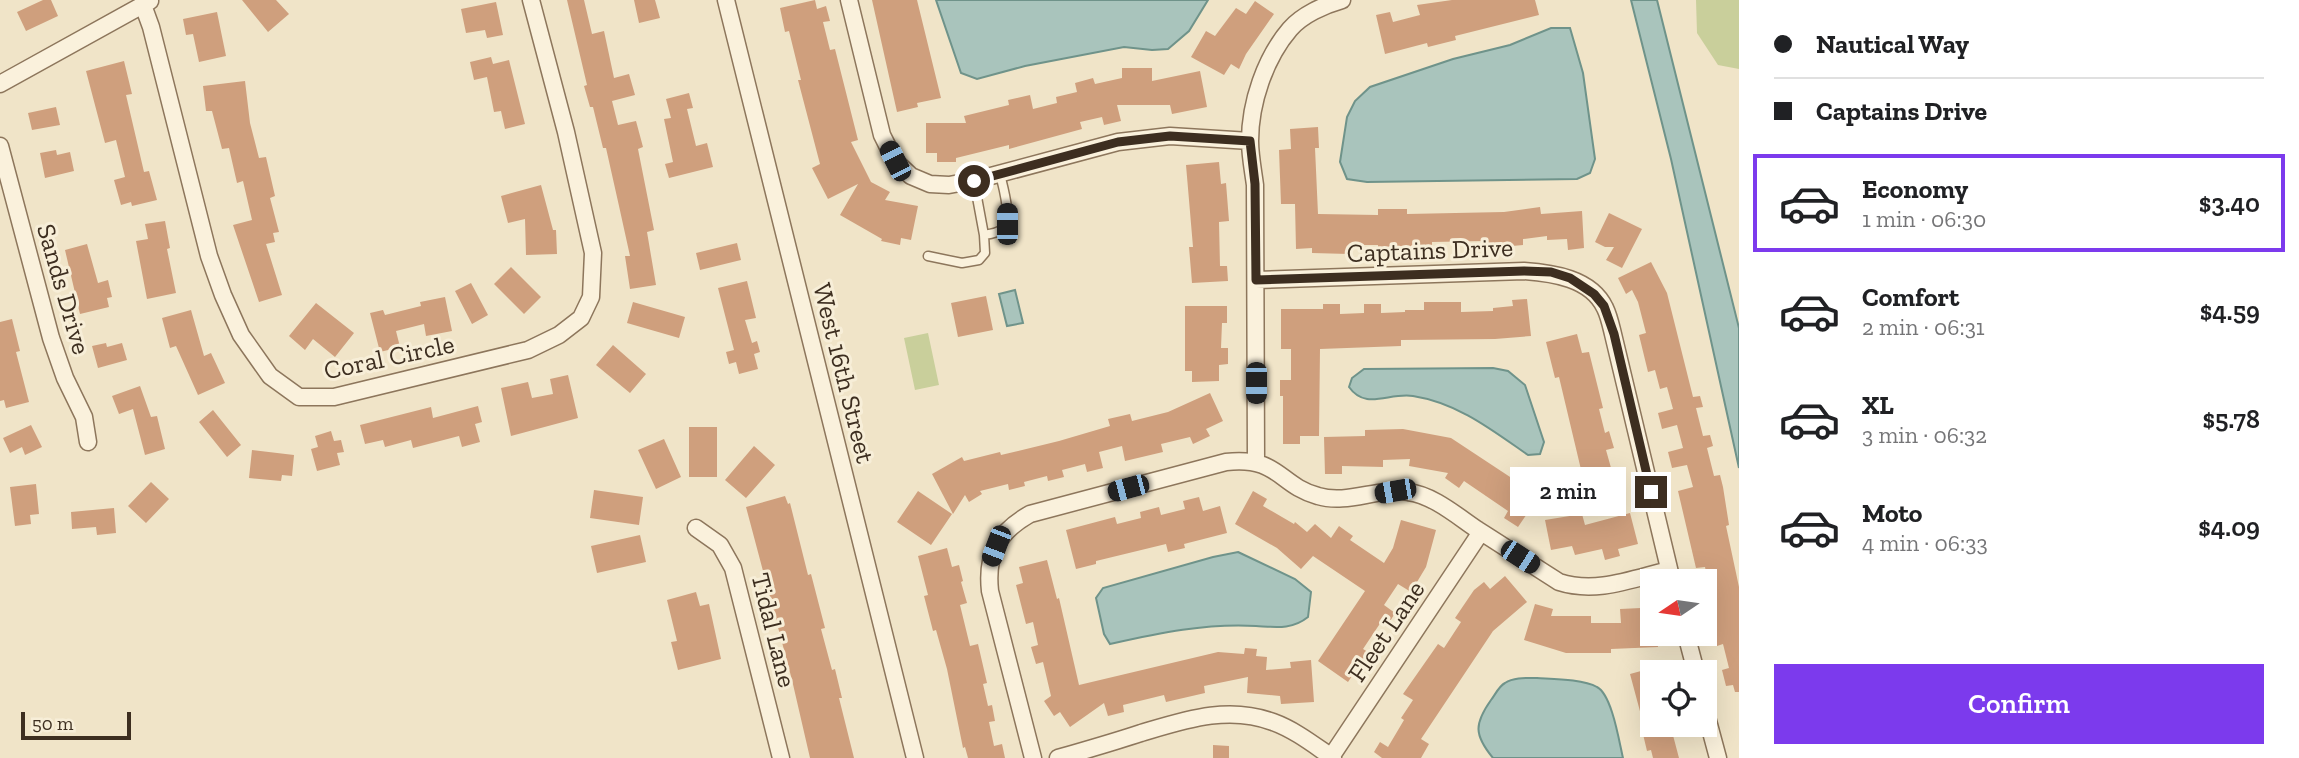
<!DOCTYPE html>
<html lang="en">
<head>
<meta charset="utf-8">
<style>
  body { margin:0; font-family:"Zilla Slab",serif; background:#f6f6f6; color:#202124; height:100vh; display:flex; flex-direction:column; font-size:26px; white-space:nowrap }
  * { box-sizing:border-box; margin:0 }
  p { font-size:23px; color:#757577 }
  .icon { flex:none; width:38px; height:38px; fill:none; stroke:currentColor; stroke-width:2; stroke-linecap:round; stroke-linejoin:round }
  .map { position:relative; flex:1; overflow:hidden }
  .details { display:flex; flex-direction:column; background:#fff; width:560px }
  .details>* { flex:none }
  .top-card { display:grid; align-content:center; height:154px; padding:0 35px; background:#fff }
  .needle { width:46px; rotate:257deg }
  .buttons { position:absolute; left:1640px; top:569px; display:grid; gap:14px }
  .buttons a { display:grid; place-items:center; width:77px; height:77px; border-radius:0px; background:#fff; box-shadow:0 7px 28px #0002; font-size:35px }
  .scale { position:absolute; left:21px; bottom:18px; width:110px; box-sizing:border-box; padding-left:7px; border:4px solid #3d2e20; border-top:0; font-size:19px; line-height:24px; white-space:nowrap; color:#3d2e20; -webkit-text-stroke:5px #f7eed8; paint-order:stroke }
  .end { position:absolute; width:32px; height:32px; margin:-16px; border:9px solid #3d2e20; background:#fff; box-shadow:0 0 0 4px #fff }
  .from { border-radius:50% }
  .bubble { position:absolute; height:49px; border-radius:0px; background:#fff; box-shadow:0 7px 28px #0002; font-size:23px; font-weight:600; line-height:49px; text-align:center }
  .car { position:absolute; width:21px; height:42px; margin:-21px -10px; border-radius:9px; box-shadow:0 0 5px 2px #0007; background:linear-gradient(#222 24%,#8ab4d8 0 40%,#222 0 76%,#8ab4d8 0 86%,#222 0) }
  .top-card b { display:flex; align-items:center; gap:24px; height:66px; font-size:26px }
  .top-card b+b { border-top:2px solid #e0e0e0 }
  .top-card i { width:18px; height:18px; background:#202124 }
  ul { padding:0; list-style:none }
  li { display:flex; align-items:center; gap:21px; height:98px; margin:0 14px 10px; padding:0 21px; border:4px solid transparent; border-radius:0px }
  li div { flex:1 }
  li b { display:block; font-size:26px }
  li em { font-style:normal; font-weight:600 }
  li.on { border-color:#7c3aed }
  li>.icon { width:63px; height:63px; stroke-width:1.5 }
  .action { display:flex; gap:14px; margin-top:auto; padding:14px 35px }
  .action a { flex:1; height:80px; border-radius:0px; background:#7c3aed; color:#fff; font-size:28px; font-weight:600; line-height:80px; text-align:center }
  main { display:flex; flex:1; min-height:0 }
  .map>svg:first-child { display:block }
</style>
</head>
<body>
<main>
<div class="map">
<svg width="1739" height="758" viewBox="0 0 1739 758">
  <rect width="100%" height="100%" fill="#f0e4c8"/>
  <!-- green -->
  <path fill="#c9cf9b" d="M1696 0H1739V69L1718 65 1697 33Z
    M928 333 939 385 915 390 904 338Z"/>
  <!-- water -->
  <path fill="#a9c4bc" stroke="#6f938a" stroke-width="2" d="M936 0H1208L1189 31 1168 49 1152 50 1124 47 1025 66 977 79 961 73Z
    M1631 0H1657L1739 328V468L1671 159Z
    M1551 28H1570L1583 73 1595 159 1590 173 1577 179 1367 182 1347 179 1340 162 1347 117 1355 101 1370 87 1453 59 1510 45Z
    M1015 290 1023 323 1007 326 999 294Z
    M1493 368 1508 371 1525 385 1544 442 1540 454 1528 455C1492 430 1458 403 1413 396 1389 392 1366 411 1349 387L1352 378 1364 369Z
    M1238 552 1295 579 1311 592 1308 617C1292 630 1275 627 1256 626 1206 623 1159 633 1110 644L1104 634 1096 598 1103 588 1213 557Z
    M1537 678C1553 679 1583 679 1597 687 1612 695 1619 741 1623 758H1493C1474 735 1474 724 1491 700 1495 695 1499 686 1505 683 1514 677 1527 678 1537 678Z"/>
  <!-- building -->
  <path fill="#cf9f7d" d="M43 0H51L58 16 26 31 17 12Z
    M242 0H276L289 14 268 32Z
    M567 0H584L592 34 604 31 614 78 629 74 635 95 612 101 618 125 636 121 643 147 638 149 654 230 647 232 656 285 630 289 625 256H630L619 206 606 148H603L593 107H590L584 86 587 85Z
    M634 0H655L660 18 639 23Z
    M815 0 817 9 826 6 830 21 823 22 830 50 835 49 858 140 851 142 871 182 890 192 885 200 918 206 911 240 901 238 900 245 881 241 882 239 840 215 858 184 828 199 812 168 820 164 798 80H801L789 31 785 32 780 8Z
    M872 0H917L941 98 917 103 918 107 897 112Z
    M1452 0H1535L1539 15 1455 36 1456 40 1428 47 1427 43 1385 54 1376 15 1390 12 1393 22 1420 15 1417 5Z
    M1255 1 1274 14 1246 54 1239 69 1231 64 1224 75 1191 57 1206 31 1215 36 1236 8 1246 14Z
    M496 2 503 35 487 38 485 30 466 33 461 9Z
    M217 12 226 56 199 62 193 34 186 35 183 19Z
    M491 57 493 64 509 60 525 124 505 129 501 111 494 112 487 77 474 80 470 62Z
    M124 61 132 94 126 95 144 172 149 171 157 200 132 206 131 202 121 205 114 180 125 177 116 140 105 143 86 71Z
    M1122 68H1152V81L1200 71 1207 107 1172 114 1170 105H1117L1121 121 1104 125 1102 117 1080 122 1082 129 1009 149V145L956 158V162H937V153H926V123H966L964 116 1009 105 1008 100 1030 95 1033 109 1057 103 1056 97 1077 92 1075 83 1093 78 1095 84 1122 78Z
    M245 81 250 123 259 158 266 157 275 196 270 198 279 232 273 233 275 242 266 244 282 295 259 302 233 225 252 220 243 181 237 183 229 148 222 149 212 111H206L203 86Z
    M689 93 693 108 687 109 696 146 707 143 713 167 669 178 665 164 673 162 664 119 671 118 666 99Z
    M56 107 60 125 32 130 28 113Z
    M1318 127 1319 148H1315L1318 214 1378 215V209H1407V214L1504 212 1540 207 1541 214 1582 211 1584 248 1568 250 1567 239 1547 240V236L1523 239V245L1501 247V249H1484V241L1432 242V250L1378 251V245H1350L1349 254 1312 253V248L1296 249 1295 204H1281L1279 150 1291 149 1290 129Z
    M56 150 57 155 70 152 74 171 45 178 40 153Z
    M1219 162 1221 184 1226 183 1229 221 1219 222 1220 266H1227L1228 281 1192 283 1189 247H1193L1186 165Z
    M541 185 553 230H556L557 254 526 255 525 219 508 223 501 196Z
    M1609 213 1642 229 1622 268 1606 260 1614 247H1605L1595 242Z
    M165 221 170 248 167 249 176 293 147 299 136 241 148 239 145 224Z
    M737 243 741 260 700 270 696 253Z
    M87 244 98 283 108 280 112 297 107 298 109 307 80 314 65 250Z
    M1651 262 1667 293 1693 397 1700 396 1703 407 1696 408 1703 436 1710 435 1713 446 1707 448 1714 476 1720 475 1723 487 1729 525 1726 526 1739 587V692H1735L1733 685 1726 686 1722 670 1729 668 1723 644 1717 646 1704 600V594L1710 592 1705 567 1696 568 1678 491 1693 487 1687 465 1672 468 1668 452 1683 448 1677 425 1662 429 1658 413 1673 409 1667 387 1660 389 1655 370 1648 372 1639 335 1646 333 1638 302 1632 290 1626 294 1618 278Z
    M511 267 541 297 524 314 494 284Z
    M747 281 756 318 745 320 752 343 757 341 760 352 754 354 758 369 739 374 736 362 729 364 726 352 734 350 718 288Z
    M471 283 488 315 472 324 455 291Z
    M986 296 993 330 958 337 951 303Z
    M445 297 452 331 426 336 424 324 396 331 400 347 380 352 370 313 383 310 385 315 421 306 420 302Z
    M1527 299 1531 336 1495 339 1401 340V346L1320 349 1319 436H1300V444H1283V396H1280V380H1291V349H1281V309H1323V304H1340V314L1364 313V304H1381V313L1405 312V310H1424V302H1461V312L1493 311V308L1513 306 1512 300Z
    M633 302 685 317 679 338 627 323Z
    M316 303 354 333 335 357 313 339 305 350 289 336Z
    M1185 306H1227V323H1222L1221 348H1228V364L1219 365V381L1192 382V371H1185Z
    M191 310 204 356 211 353 225 383 198 395 176 346 170 348 162 318Z
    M12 319 20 351 16 352 29 402 6 408 4 400 0 401V322Z
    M1577 334 1582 353 1589 352 1603 408 1599 409 1605 433 1609 431 1614 448 1606 450 1613 475 1620 473 1624 490 1588 499 1559 377 1555 378 1546 342Z
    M106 343 107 347 122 343 127 360 98 368 92 346Z
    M613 345 646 374 630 393 596 365Z
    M568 375 578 418 511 436 501 388 528 382 532 398 553 394 550 379Z
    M140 386 151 417 157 416 165 449 145 455 133 409 119 414 112 396Z
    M1210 393 1223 421 1206 429 1210 436 1193 444 1190 437 1161 444 1163 452 1125 461 1122 446 1099 452 1103 468 1087 472 1085 464 1062 470 1064 477 1048 481 1047 476 1024 482 1025 486 1009 490 1008 484 980 491 982 494 969 502 965 495 953 514 932 474 962 457 964 461 1000 452 1001 455 1059 441 1110 426 1108 419 1130 414 1132 421 1168 412Z
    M478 406 482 422 475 424 480 442 462 447 459 436 413 448 411 440 385 447 383 440 365 444 360 425 431 407 433 418Z
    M213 410 241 445 227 457 199 422Z
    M31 425 42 447 25 455 22 447 10 453 3 438Z
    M689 427H717V477H689Z
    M1403 429 1451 438 1539 496 1518 527 1504 518 1508 511 1464 481 1459 488 1445 478 1448 473 1409 466 1410 459 1383 460V467L1342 466V474H1325L1324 437 1365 436V430Z
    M331 431 334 441 341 440 344 452 337 453 340 465 317 471 311 449 318 447 315 436Z
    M664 439 681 477 656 489 638 450Z
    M754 446 775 465 746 498 725 480Z
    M252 450 294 455 292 476 282 475 281 481 249 478Z
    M151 482 169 499 146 523 128 506Z
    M36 484 39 514 30 515 31 524 15 526 10 487Z
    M594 490 643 497 639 525 590 518Z
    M918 491 952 514 931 545 897 522Z
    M1253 491 1267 499 1263 506 1294 524 1295 522 1307 532 1315 524 1331 538 1339 526 1353 536 1350 540 1384 563 1393 548 1401 520 1436 530 1426 567 1411 592 1398 584 1384 605 1395 613 1389 623 1383 619 1363 649 1368 652 1348 682 1318 661 1365 591 1313 556 1301 569 1277 548 1235 524Z
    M785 496 788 504 790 503 808 575 811 574 825 628 821 629 832 670 835 669 842 698H839L854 758H810L792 680 746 507Z
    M1199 497 1203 511 1220 506 1227 533 1184 544 1185 548 1168 552 1166 544 1096 561V564L1076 569 1066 530 1115 517 1117 524 1141 518 1140 512 1159 507 1161 515 1185 509 1183 501Z
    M114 508 116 533 97 535 96 527 72 529 71 512Z
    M1630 513 1638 544 1618 549 1620 556 1605 560 1602 549 1575 555 1572 546 1551 550 1545 520 1582 514 1585 525Z
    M640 535 646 562 597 573 591 546Z
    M947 548 952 567 959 565 963 581 961 582 967 603 960 605 970 646 978 644 987 683 983 684 988 706 992 705 995 721 989 722 994 746 1002 744 1005 758H968L965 747 963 748 947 669 936 630 933 631 924 596 928 595 918 556Z
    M1047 560 1057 599 1059 598 1079 685 1218 652 1244 654 1245 648 1257 649 1256 656 1267 657 1266 670 1291 668 1290 662 1311 660 1314 702 1281 704 1280 696 1247 693 1248 677 1204 686 1205 693 1166 702 1164 695 1123 705 1124 712 1108 716 1104 703 1070 727 1060 712 1054 716 1044 701 1051 696 1043 662 1036 664 1031 647 1038 645 1033 622 1026 624 1016 585 1023 583 1019 567Z
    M1505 576 1527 602 1493 631 1421 739 1429 744 1421 758H1382L1374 752 1380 742 1388 747 1404 720 1401 718 1413 700 1403 694 1438 644 1444 648 1461 622 1455 618 1474 590 1484 582 1490 589Z
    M696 592 700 606 709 604 721 659 678 670 671 642 677 641 667 600Z
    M1535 604 1553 609 1551 616H1591V623H1621L1620 609 1641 608V616L1652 615V634H1657L1658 647 1611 649V653H1566L1524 640Z
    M1652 668V724H1670L1679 758H1653L1651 750 1647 751 1642 730H1645L1630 674Z
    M1213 745 1229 746V758H1213Z"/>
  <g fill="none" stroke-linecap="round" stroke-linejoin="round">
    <!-- service casing -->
    <g stroke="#8d765c" stroke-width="11">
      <path id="service" d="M984 235C990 234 997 233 1001 230 1014 222 1003 187 1000 174
        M928 256 962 263 979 260 985 253 984 235 974 181"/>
    </g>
    <!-- minor casing -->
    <g stroke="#8d765c" stroke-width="19">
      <path id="minor" d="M726 0 915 758
        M849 0 882 135 895 161 911 176 930 184 949 185 976 180 1118 142 1170 136 1250 141
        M143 5 151 27 209 256 223 295 241 335 270 376 299 397H334L528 350 559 335 581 318 591 297 593 253 566 132 531 0
        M0 84 150 1
        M0 146 51 338 65 378 84 417 88 442
        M1256 280 1524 271C1552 273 1591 278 1605 308 1609 316 1611 326 1613 334L1672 581
        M1256 462 1255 185C1253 170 1250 155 1250 141 1250 103 1265 58 1290 29 1302 15 1324 5 1342 0
        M696 528 720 545 733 568 781 758
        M1686 634 1696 672
        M1704 706 1718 758
        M1331 757 1481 532
        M1033 758 990 591C986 554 998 532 1030 514L1226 462C1279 456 1278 485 1318 496 1348 505 1378 487 1408 492 1433 495 1457 516 1478 530 1505 547 1532 565 1559 582 1596 594 1632 579 1669 570
        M1058 758C1086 750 1114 742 1141 733 1185 720 1228 705 1273 722 1295 730 1314 745 1333 758"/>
    </g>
    <!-- service -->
    <use href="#service" stroke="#faf1dc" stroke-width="8"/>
    <!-- minor -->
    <use href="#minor" stroke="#faf1dc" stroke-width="16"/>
  </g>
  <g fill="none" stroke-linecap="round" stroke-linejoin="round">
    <!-- route -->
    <path stroke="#3d2e20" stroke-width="9" d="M974 181 1118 142 1170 136 1250 141 1255 184 1256 280 1524 271 1551 272 1570 278 1594 294 1604 306 1614 334 1651 492"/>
  </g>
  <g text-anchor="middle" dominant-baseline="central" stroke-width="6" stroke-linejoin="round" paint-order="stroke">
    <!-- street labels -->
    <g font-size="26" fill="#3d2e20" stroke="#f7eed8">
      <text transform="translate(1430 250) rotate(-2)">Captains Drive</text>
      <text transform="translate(64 289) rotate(74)">Sands Drive</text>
      <text transform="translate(389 357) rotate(-12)">Coral Circle</text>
      <text transform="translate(844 373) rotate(76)">West 16th Street</text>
      <text transform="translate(774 630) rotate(76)">Tidal Lane</text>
      <text transform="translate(1386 631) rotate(-56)">Fleet Lane</text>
    </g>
  </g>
</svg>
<div class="buttons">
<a><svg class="needle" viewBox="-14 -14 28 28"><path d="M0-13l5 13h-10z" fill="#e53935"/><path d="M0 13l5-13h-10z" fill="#757577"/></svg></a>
<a><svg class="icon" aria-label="locate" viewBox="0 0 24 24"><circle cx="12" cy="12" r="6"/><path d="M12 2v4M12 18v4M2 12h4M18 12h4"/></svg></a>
</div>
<div class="scale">50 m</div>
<i class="end from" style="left:974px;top:181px"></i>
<i class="end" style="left:1651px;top:492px"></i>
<div class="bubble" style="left:1510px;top:467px;width:116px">2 min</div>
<i class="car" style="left:895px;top:161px;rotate:333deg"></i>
<i class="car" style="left:1007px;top:224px;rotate:0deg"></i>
<i class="car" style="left:1256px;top:383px;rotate:180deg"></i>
<i class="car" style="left:1128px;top:488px;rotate:255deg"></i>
<i class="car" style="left:1395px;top:491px;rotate:260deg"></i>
<i class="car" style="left:996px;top:546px;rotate:201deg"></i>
<i class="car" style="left:1520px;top:557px;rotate:123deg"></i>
</div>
<section class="details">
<div class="top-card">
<b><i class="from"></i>Nautical Way</b>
<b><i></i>Captains Drive</b>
</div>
<ul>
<li class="on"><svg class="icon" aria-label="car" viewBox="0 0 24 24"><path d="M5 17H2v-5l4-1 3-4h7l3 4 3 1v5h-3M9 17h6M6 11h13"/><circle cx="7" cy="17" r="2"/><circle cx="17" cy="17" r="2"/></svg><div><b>Economy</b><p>1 min · 06:30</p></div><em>$3.40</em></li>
<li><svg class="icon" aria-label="car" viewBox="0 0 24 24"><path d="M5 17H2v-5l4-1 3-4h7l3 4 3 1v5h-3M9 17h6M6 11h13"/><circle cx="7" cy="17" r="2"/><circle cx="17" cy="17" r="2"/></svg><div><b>Comfort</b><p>2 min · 06:31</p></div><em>$4.59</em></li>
<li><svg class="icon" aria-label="car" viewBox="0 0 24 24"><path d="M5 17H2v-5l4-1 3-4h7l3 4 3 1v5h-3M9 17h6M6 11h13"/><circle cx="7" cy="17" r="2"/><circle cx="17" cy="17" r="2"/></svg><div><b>XL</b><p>3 min · 06:32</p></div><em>$5.78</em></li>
<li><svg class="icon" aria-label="car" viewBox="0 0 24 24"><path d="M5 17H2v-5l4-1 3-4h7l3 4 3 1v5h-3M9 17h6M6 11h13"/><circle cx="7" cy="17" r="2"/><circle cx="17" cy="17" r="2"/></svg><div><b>Moto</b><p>4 min · 06:33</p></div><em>$4.09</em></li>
</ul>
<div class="action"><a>Confirm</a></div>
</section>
</main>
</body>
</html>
